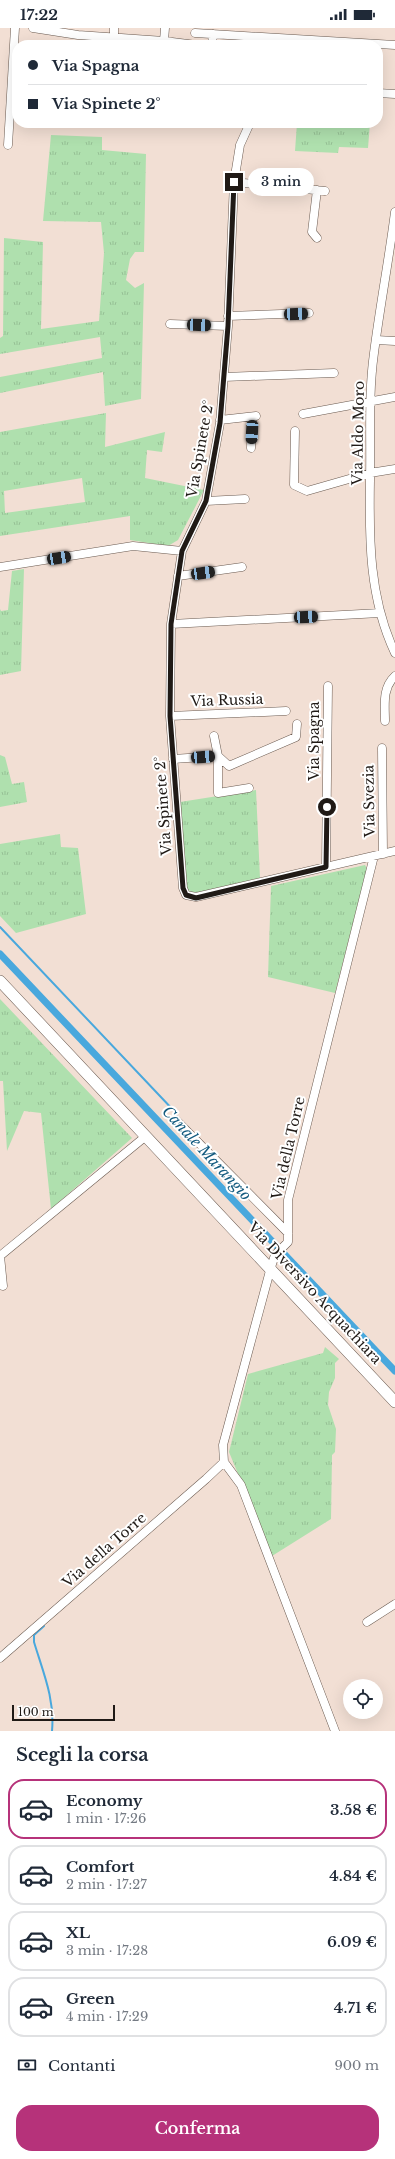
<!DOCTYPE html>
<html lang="it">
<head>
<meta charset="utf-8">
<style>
  body { margin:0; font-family:"Libre Baskerville",serif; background:#f2f2f3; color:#1f2937; height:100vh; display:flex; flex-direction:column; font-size:15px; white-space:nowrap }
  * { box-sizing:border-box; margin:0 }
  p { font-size:13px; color:#747a83 }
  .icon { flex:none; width:22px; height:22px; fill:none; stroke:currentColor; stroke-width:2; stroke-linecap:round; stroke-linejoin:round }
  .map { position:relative; height:1703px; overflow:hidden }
  .sheet { display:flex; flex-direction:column; background:#fff; flex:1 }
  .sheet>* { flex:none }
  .top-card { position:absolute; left:12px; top:12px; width:371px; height:88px; border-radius:16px; box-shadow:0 4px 16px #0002; display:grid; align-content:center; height:88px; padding:0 16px; background:#fff }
  .controls { position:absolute; left:343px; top:1651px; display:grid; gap:8px }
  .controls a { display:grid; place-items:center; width:40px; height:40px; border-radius:50%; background:#fff; box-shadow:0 4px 16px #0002; font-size:20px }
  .scale { position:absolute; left:12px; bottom:10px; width:103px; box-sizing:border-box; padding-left:4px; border:2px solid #201a16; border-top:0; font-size:11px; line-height:14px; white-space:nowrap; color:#201a16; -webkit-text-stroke:3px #fff; paint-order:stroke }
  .end { position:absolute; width:18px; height:18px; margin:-9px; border:5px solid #201a16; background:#fff; box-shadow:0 0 0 2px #fff }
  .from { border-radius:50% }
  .bubble { position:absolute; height:28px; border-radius:14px; background:#fff; box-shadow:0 4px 16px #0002; font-size:13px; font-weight:600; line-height:28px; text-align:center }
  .car { position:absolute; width:12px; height:24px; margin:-12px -6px; border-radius:5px; box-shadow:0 0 3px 1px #0007; background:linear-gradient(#222 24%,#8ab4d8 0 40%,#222 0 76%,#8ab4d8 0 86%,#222 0) }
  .top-card b { display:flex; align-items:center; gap:14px; height:38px; font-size:15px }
  .top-card b+b { border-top:1px solid #e0e1e3 }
  .top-card i { width:10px; height:10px; background:#1f2937 }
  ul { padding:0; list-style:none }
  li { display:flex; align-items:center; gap:12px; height:60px; margin:0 8px 6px; padding:0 8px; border:2px solid #e0e1e3; border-radius:16px }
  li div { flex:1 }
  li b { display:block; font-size:15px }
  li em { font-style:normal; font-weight:600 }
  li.active { border-color:#b6327a }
  li>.icon { width:36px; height:36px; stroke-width:1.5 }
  h2 { padding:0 16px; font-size:18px; line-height:48px }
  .pay { display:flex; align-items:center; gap:10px; height:44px; padding:0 16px; font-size:15px }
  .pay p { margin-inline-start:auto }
  .button { display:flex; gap:8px; margin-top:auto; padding:8px 16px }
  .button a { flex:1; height:46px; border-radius:16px; background:#b6327a; color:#fff; font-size:16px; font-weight:600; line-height:46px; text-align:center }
  .status { display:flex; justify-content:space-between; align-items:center; height:28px; padding:0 20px; background:#fff; direction:ltr }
  .status svg { height:11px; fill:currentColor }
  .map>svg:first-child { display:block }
</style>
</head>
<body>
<div class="status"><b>17:22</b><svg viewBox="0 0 49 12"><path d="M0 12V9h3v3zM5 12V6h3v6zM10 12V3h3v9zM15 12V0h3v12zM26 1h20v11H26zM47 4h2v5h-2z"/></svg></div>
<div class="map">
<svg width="395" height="1703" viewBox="0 0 395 1703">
  <defs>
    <pattern id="grass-tufts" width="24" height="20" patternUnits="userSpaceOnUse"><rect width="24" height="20" fill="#afe0ae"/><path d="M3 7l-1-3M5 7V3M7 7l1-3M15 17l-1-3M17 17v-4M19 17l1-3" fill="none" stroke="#96c095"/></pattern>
  </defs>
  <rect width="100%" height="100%" fill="#f2dfd4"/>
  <!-- grass -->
  <path fill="url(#grass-tufts)" fill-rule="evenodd" d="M297 95H370L368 120 339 119 338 125 295 123Z
    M51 107 102 109V122L146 126 144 224H135L130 231 126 252 135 260 144 255 141 371 105 378 103 344 0 365V349L102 330 100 309 0 326V310L3 308 4 210 43 214 41 301 99 293 104 225 101 194 43 193Z
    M106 385 105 419 165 404 162 424 147 422 145 450 204 462 178 512 168 518 130 512V488L0 508V404ZM82 450 85 474 5 485 4 463Z
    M24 541 21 643 0 647V581L1 583 8 582 12 543Z
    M0 727 5 729 12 756 24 754 27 774 0 779Z
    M256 762 260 850 195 867 186 860 180 774Z
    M60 806 61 819 78 820 86 886 16 905 0 888V816Z
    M365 837 367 841 335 965 268 949 271 858Z
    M0 971 132 1110 51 1181 41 1085 24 1083 7 1123 3 1053H0Z
    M325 1319 339 1331 335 1335V1350L329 1364 328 1377 336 1401 335 1424 332 1427 331 1491 272 1528 229 1424 248 1346 323 1325Z"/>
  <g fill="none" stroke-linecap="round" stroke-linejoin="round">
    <!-- stream -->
    <path stroke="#49a8dd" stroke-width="2" d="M0 899 176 1085
      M44 1598 34 1607V1614C43 1644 55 1671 52 1703"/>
    <!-- canal -->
    <path stroke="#49a8dd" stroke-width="7" d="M0 926 395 1343"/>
    <!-- street casing -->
    <g stroke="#6a5a50" stroke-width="9">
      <path id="street" d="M33 0 78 7 164 13 196 17
        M195 5 395 17
        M114 9V0
        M164 13 165 0
        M212 17 213 6
        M378 65 395 66
        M250 95 240 117 234 154 228 298 220 395 206 473 182 523 171 596 170 688 183 860 186 867 196 869 395 823
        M8 117 15 0
        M234 154 325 163
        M395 184C389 231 380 278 374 325 368 368 371 410 370 452 369 511 369 570 395 625
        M317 210 312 204 317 162
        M228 288 309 285
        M170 296 228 298
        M376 312 395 313
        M224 349 334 345
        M303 386 395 369
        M220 392 256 388
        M295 403 294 457 307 463 370 445 395 441
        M251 420 252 389
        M206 473 245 471
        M0 539 133 518 182 523
        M178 548 242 539
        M171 596 380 585
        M170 688 286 683
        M385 693C385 677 382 660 395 648
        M214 708 218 728 229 738 296 709 297 696
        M382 720 383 826
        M173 731 218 728V765L249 760
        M326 839 328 658
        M176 1092 288 1205
        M0 1228 146 1108
        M0 1228 3 1258
        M224 1434 241 1457 335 1703
        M367 1594 395 1576
        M0 1630 206 1451 224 1434 223 1417 271 1239 275 1227 288 1214V1172L374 828"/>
    </g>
    <!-- secondary casing -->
    <g stroke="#6a5a50" stroke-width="12">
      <path id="secondary" d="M0 953 395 1374"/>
    </g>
    <!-- street -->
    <use href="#street" stroke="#fff" stroke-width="8"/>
    <!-- secondary -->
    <use href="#secondary" stroke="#fff" stroke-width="11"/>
  </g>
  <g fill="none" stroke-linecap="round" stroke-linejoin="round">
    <!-- route -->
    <path stroke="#201a16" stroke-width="5" d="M234 154 228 298 220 395 206 473 182 523 171 596 170 688 183 860 186 867 196 870 326 839 327 779"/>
  </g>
  <g text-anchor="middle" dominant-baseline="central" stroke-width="4" stroke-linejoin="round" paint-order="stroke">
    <!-- street labels -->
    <g font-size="14" fill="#201a16" stroke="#fff">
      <text transform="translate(358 405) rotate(-89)">Via Aldo Moro</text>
      <text transform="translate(200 421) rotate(-80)">Via Spinete 2°</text>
      <text transform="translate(227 672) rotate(-2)">Via Russia</text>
      <text transform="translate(314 713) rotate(-90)">Via Spagna</text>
      <text transform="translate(369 773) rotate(-91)">Via Svezia</text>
      <text transform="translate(163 778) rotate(-94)">Via Spinete 2°</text>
      <text transform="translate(288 1120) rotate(-77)">Via della Torre</text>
      <text transform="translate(315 1265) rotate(47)">Via Diversivo Acquachiara</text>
      <text transform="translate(104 1522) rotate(-41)">Via della Torre</text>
    </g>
    <!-- water labels -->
    <g font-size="15" font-style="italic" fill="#145b7f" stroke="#fff">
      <text transform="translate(207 1125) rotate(47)">Canale Marangio</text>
    </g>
  </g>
</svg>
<div class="controls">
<a><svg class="icon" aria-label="locate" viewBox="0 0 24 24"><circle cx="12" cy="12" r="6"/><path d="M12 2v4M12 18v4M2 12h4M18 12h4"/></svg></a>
</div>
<div class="scale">100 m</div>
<i class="end from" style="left:327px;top:779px"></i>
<i class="end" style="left:234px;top:154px"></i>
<div class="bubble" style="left:248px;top:140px;width:66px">3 min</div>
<i class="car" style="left:296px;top:286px;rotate:88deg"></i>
<i class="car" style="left:199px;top:297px;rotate:92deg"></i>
<i class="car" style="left:252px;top:404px;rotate:183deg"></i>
<i class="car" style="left:59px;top:530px;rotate:81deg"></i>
<i class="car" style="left:203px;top:545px;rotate:82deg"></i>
<i class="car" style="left:306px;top:589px;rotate:87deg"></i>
<i class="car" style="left:203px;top:729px;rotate:86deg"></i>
<div class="top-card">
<b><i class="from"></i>Via Spagna</b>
<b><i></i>Via Spinete 2°</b>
</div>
</div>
<section class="sheet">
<h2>Scegli la corsa</h2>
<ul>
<li class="active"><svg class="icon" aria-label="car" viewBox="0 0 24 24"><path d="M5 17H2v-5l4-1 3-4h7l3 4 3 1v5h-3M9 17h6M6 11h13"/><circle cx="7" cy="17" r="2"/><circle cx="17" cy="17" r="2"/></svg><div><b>Economy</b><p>1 min · 17:26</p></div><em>3.58 €</em></li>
<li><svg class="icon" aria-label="car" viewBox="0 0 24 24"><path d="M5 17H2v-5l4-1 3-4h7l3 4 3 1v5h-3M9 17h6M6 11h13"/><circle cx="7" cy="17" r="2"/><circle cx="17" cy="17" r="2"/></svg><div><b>Comfort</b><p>2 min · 17:27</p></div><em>4.84 €</em></li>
<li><svg class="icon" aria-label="car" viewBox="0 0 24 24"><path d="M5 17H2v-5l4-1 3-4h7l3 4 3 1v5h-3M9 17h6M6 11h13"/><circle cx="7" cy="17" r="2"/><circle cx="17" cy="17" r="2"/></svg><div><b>XL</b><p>3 min · 17:28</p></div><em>6.09 €</em></li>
<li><svg class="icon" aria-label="car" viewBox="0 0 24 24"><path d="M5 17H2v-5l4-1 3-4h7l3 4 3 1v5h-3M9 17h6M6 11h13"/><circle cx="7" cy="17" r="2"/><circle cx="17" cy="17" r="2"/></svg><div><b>Green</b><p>4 min · 17:29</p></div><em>4.71 €</em></li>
</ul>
<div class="pay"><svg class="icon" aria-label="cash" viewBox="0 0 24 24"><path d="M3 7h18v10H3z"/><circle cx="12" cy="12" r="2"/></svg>Contanti<p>900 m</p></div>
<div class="button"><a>Conferma</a></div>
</section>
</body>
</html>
